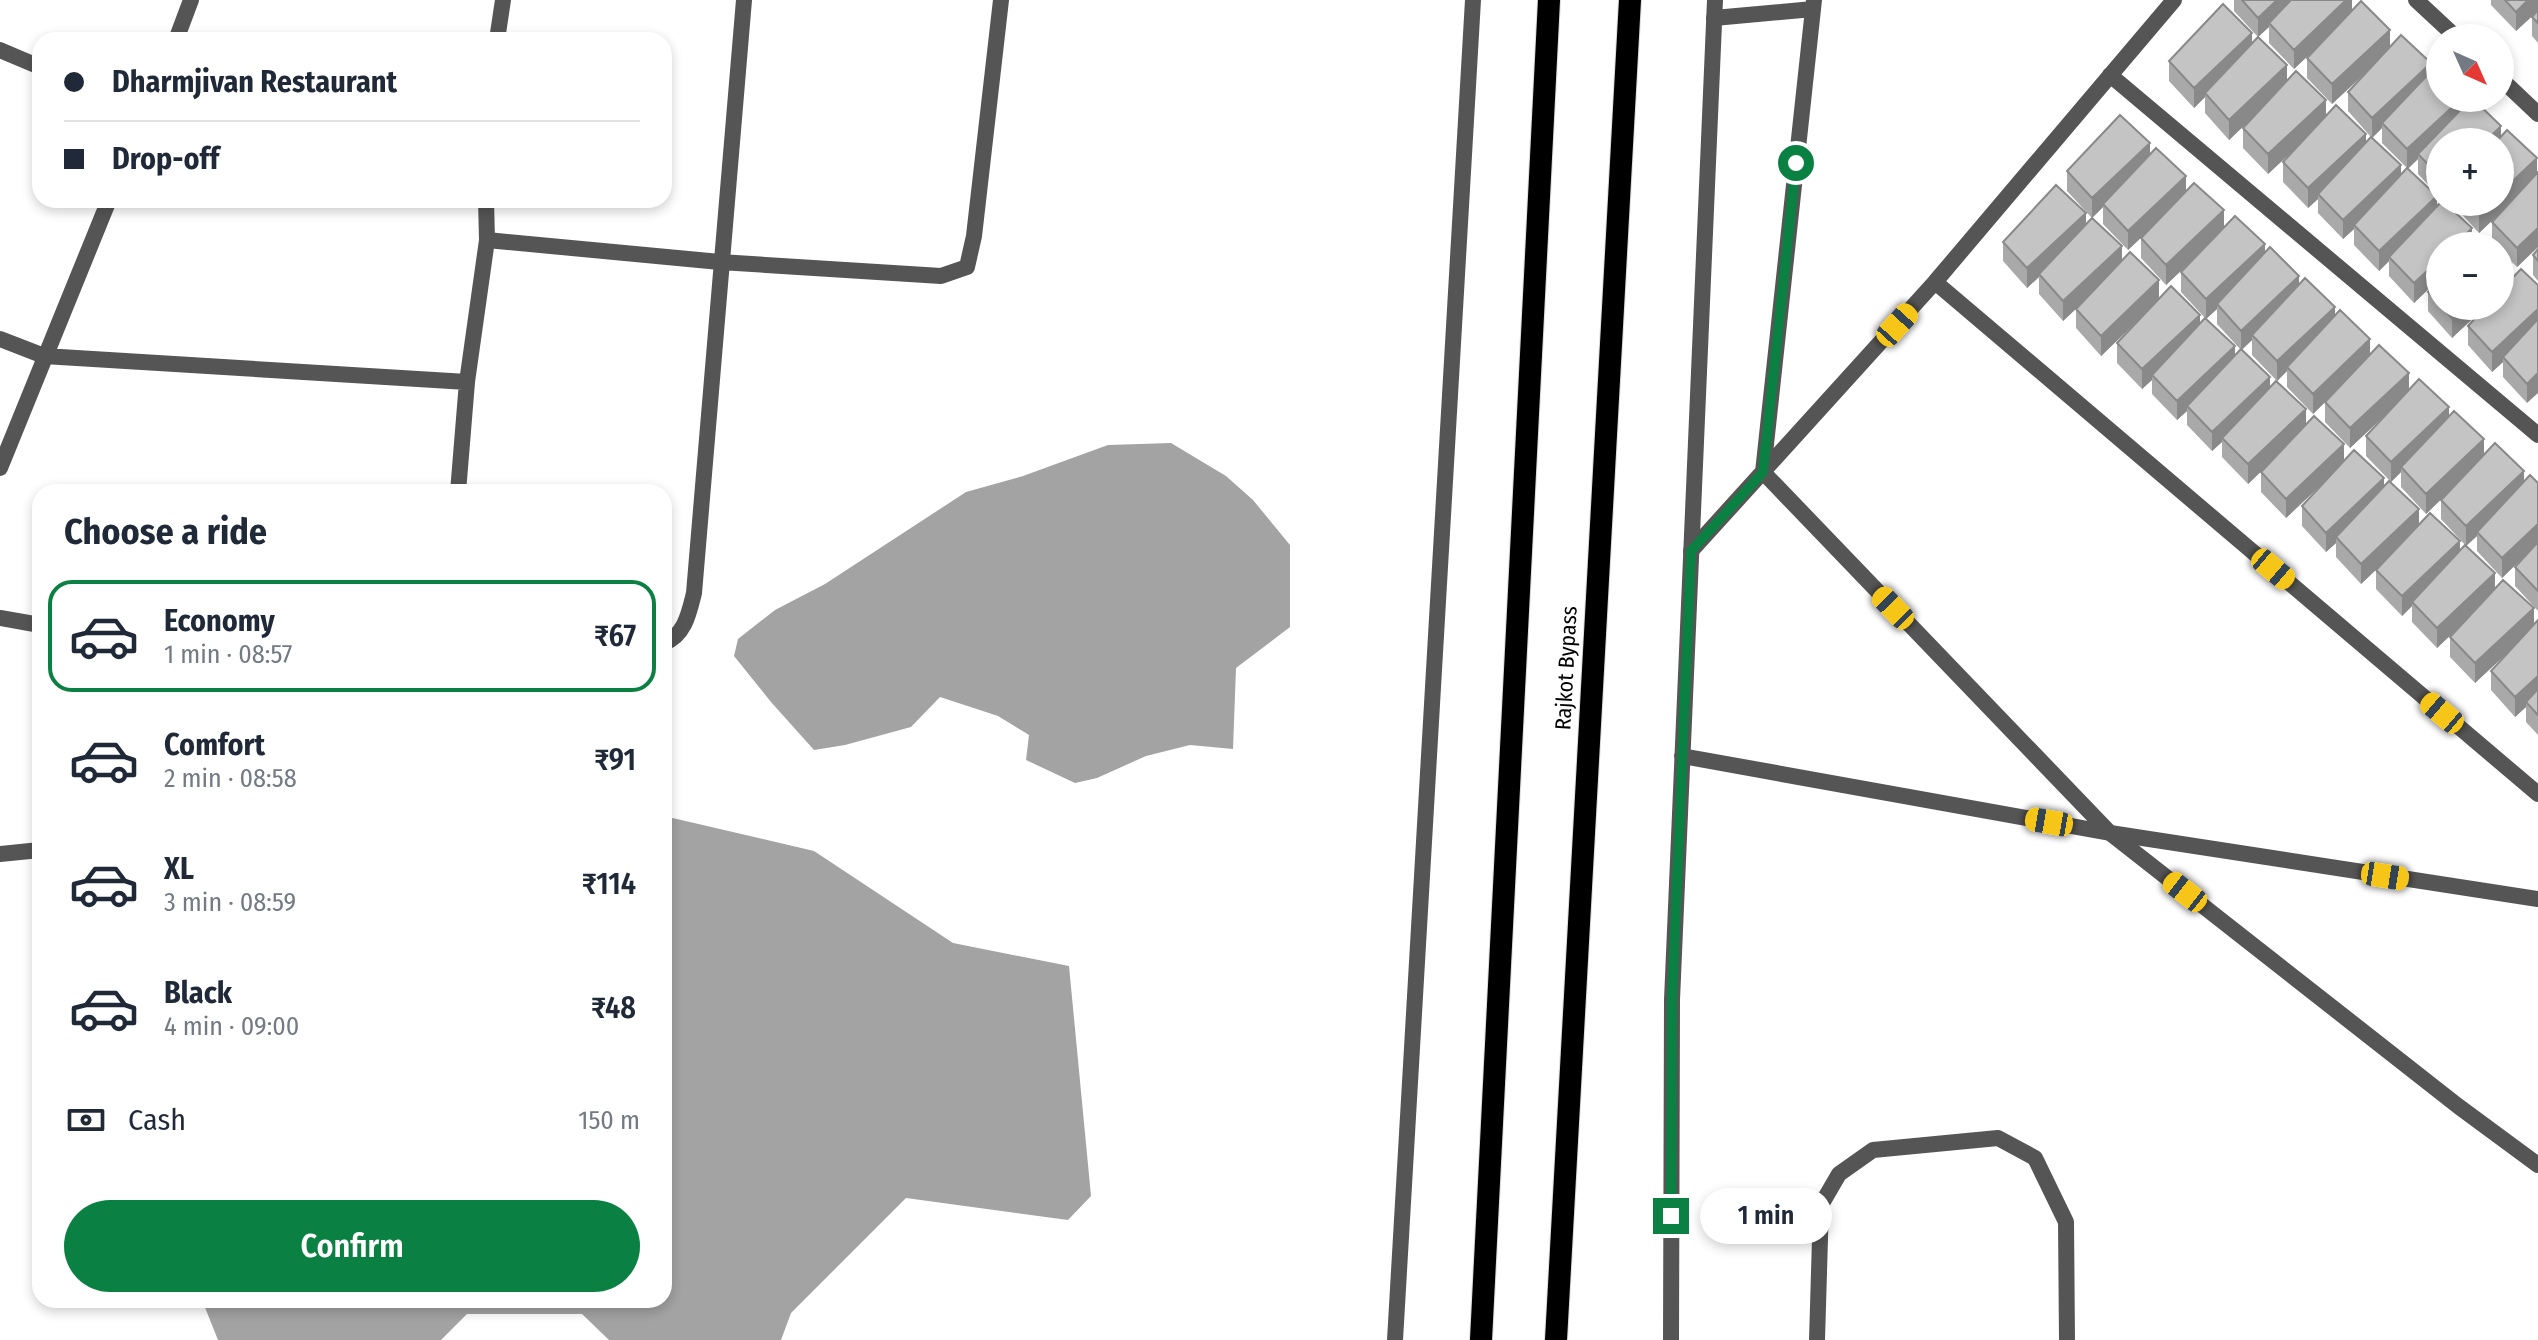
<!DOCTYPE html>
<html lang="en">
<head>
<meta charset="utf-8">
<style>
  body { margin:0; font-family:"Fira Sans Condensed",sans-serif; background:#f6f6f7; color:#1f2937; height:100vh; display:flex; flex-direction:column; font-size:30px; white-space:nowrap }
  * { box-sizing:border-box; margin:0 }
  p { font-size:26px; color:#747a83 }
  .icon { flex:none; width:44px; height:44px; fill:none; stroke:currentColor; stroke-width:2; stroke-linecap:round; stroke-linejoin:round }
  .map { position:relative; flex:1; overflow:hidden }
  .side { position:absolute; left:32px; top:484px; width:640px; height:824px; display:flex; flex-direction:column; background:#fff; border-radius:24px; box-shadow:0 4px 12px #0003 }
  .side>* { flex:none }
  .banner { position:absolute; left:32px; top:32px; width:640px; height:176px; border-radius:24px; box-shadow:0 4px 12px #0003; display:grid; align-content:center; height:176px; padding:0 32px; background:#fff }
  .needle { width:52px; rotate:135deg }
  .controls { position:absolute; left:2426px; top:24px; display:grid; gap:16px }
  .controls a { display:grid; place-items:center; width:88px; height:88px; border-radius:50%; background:#fff; box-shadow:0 4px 12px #0003; font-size:40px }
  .end { position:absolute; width:36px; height:36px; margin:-18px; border:10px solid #0b8043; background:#fff; box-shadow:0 0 0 4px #fff }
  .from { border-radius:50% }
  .bubble { position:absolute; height:56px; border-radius:28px; background:#fff; box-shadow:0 4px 12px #0003; font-size:26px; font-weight:600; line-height:56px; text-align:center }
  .car { position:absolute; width:24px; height:48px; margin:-24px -12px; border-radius:10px; box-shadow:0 0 6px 2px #0007; background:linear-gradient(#f5c518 24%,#345 0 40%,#f5c518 0 76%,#345 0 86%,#f5c518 0) }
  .banner b { display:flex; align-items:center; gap:28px; height:76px; font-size:30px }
  .banner b+b { border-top:2px solid #e0e1e3 }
  .banner i { width:20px; height:20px; background:#1f2937 }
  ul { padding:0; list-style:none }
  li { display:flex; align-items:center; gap:24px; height:112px; margin:0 16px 12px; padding:0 16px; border:4px solid transparent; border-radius:24px }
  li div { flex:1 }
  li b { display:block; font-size:30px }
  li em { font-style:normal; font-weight:600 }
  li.on { border-color:#0b8043 }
  li>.icon { width:72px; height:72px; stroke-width:1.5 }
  h2 { padding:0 32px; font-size:36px; line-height:96px }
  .pay { display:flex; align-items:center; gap:20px; height:88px; padding:0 32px; font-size:30px }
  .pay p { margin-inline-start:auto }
  .cta { display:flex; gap:16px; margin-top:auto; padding:16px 32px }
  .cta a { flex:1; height:92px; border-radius:48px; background:#0b8043; color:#fff; font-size:32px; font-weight:600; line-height:92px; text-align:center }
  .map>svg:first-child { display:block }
</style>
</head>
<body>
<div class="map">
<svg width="2538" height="1340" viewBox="0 0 2538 1340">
  <rect width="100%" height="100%" fill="#fff"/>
  <!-- water -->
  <path fill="#a3a3a3" d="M1171 443 1226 476 1253 500 1290 545V627L1236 668 1233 749 1190 745 1146 756 1097 778 1075 783 1026 760 1029 735 998 716 940 697 911 727 845 745 814 750 771 702 734 656 738 639 775 610 825 584 966 492 1023 476 1108 445Z
    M664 816 814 851 953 943 1069 966 1091 1196 1068 1220 906 1198 791 1313 781 1340H609L582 1314H467L441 1340H218L202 1300H664Z"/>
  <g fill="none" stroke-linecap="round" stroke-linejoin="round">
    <!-- trunk casing -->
    <g stroke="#dbdbdb" stroke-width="24">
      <path id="trunk" d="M1481 1340 1549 0
        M1556 1340 1630 0"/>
    </g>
    <!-- service -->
    <path stroke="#555" stroke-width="16" d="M1817 1340 1821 1205 1839 1174 1873 1150 1998 1138 2035 1158 2066 1222 2067 1340"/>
    <!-- minor -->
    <path stroke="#555" stroke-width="16" d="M1814 0 1763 472 2110 833 2458 1106 2538 1165
      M2416 0 2457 38
      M1714 18 1813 9
      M176 40 191 0
      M497 40 503 0
      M0 50 40 67
      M2110 75 2538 435
      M2500 78 2538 114
      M487 240 720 262 941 276 967 267 974 236 1001 0
      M1935 282 2538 794
      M0 339 44 356 467 382
      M0 468 109 200
      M458 492 467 382 487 240 486 200
      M1691 551 1935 282 2174 0
      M0 618 40 625
      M664 643C685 635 689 613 694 593L744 0
      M0 854 40 850"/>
    <!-- tertiary -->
    <path stroke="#555" stroke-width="16" d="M1682 756 2110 833 2538 899
      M1395 1340 1473 0
      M1671 1340 1672 1000 1715 0"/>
    <!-- trunk -->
    <use href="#trunk" stroke="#000" stroke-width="22"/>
  </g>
  <!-- wall -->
  <path fill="#a9a9a9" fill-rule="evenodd" d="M2234 0H2352V10L2390 46 2431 72 2465 98V104L2501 136 2537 174 2538 172V247L2517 267 2500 250V246H2496L2492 241V222L2505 208 2479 233 2454 206V202H2500L2440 142V197L2418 174V159L2408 169 2437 207 2440 278 2414 303 2389 276V261L2379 271 2354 245V229L2343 239 2318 213V199L2308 208 2283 182V162L2304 140 2268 174 2243 148V128L2255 115 2229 140 2205 113V97L2194 108 2169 81V61L2252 43 2258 37 2234 11ZM2269 27V43L2294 69 2320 44 2307 58V78L2332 104 2369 70 2348 92V111L2371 137 2366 142 2326 117 2287 81 2258 37ZM2382 128V143L2407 168 2401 174 2372 138Z
    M2491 0H2538V43L2532 36V17L2534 14 2516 31 2491 5Z
    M2150 154 2224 228 2265 253 2335 316 2370 354 2409 390 2449 416 2484 454 2524 481 2538 483V611L2515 586V567L2527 553 2502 578 2477 551V536L2466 546 2441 519V500L2447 493 2426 514 2401 487V472L2391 482 2366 456V436L2387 413 2350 448 2325 422V402L2332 395 2313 414 2287 387V371L2277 381 2252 355V340L2242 350 2270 388 2344 461 2384 486 2419 525 2460 551 2495 589 2534 625 2538 620V735L2526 722V707L2515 717 2491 690V671L2512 648 2475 683 2450 657V637L2463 623 2437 648 2412 622V606L2402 616 2376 589V570L2379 567 2361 584 2336 557V543L2326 552 2302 526V506L2322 484 2286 518 2261 492V472L2268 465 2248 484 2222 457V442L2212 451 2187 425V411L2177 420 2152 394V380L2142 389 2117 363V343L2145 314 2101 356 2076 328V309L2080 305 2063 321 2039 294V277L2027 288 2003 261V242L2086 224 2159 298 2200 323 2205 318 2181 292V272L2203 250 2166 285 2141 258V238L2145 234 2128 250 2103 224V207L2092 218 2067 191V171ZM2217 309V324L2240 349 2235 355 2206 319Z
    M2538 249V281L2533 275V255Z
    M2440 278V306H2486L2452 338 2428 311V292Z
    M2511 280 2538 285 2527 403 2503 377V362L2492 372 2468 345V326Z"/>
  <!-- shaded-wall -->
  <path fill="#898989" d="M2277 0H2298L2269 23V27L2258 37V18Z
    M2346 0H2352V14L2294 69V50Z
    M2528 0H2538V11L2516 31V12Z
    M2390 30V49L2332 104V84Z
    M2252 33V53L2205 93V97L2194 108V88Z
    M2431 63V83L2382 123V128L2372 138V118Z
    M2287 65V85L2229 140V120Z
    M2462 98H2465V115L2418 154V159L2407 169V149Z
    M2326 100V120L2268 174V154Z
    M2501 126V146L2500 142H2485Z
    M2366 134V154L2318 194V199L2308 208V188Z
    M2150 143V163L2103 204V207L2092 218V198Z
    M2537 158V178L2479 233V213L2490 202H2500V193Z
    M2401 165V184L2354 225V229L2343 239V220Z
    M2186 176V195L2128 250V231Z
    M2437 196V215L2389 257V261L2379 271V251Z
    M2224 210V230L2166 285V265Z
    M2086 213V233L2039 274V277L2027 288V268Z
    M2472 228V246H2454Z
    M2538 228V247L2517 267V248Z
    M2265 244V264L2217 304V309L2206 319V299Z
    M2122 246V266L2063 321V301Z
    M2440 259V278L2414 303V283Z
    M2511 263V283L2500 293V273Z
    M2299 276V296L2252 335V340L2241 350V331Z
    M2159 280V300L2101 356V336Z
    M2465 306H2486L2452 338V318Z
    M2335 307V326L2287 367V371L2277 381V361Z
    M2538 309V329L2503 357V362L2492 372V352Z
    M2200 315V334L2152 375V380L2142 389V369Z
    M2370 339V358L2313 414V394Z
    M2235 346V366L2187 406V411L2177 420V401Z
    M2409 373V393L2350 448V428Z
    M2538 373V393L2527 403V384Z
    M2270 377V397L2222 438V442L2212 451V432Z
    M2449 407V427L2401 467V472L2391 482V462Z
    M2306 409V428L2248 484V464Z
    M2484 439V458L2426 514V494Z
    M2344 444V463L2286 518V499Z
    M2524 471V491L2477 532V536L2466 546V526Z
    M2384 478V497L2336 537V543L2326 552V533Z
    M2419 509V529L2361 584V564Z
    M2538 524V543L2502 578V558Z
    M2460 541V561L2412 602V606L2402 616V596Z
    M2495 573V593L2437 648V628Z
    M2534 608V628L2475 683V663Z
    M2538 676V696L2526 702V707L2515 717V697Z"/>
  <!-- building -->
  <path fill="#c4c4c4" stroke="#898989" stroke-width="2" d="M2242 0H2277L2258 18Z
    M2291 0H2346L2294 50 2269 23Z
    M2505 0H2528L2516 12Z
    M2361 1 2390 30 2332 84 2307 58Z
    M2223 4 2252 33 2194 88 2169 61Z
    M2538 10V23L2532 17Z
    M2401 35 2431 63 2372 118 2348 92Z
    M2258 37 2287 65 2229 120 2205 93Z
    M2436 66 2440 70V98H2462L2407 149 2382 123Z
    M2296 71 2326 100 2268 154 2243 128Z
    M2472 98 2501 126 2485 142H2440V177L2418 154Z
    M2336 105 2366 134 2308 188 2283 162Z
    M2120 115 2150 143 2092 198 2067 171Z
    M2507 130 2537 158 2500 193V142H2496Z
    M2371 137 2401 165 2343 220 2318 194Z
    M2156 148 2186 176 2128 231 2103 204Z
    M2407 168 2437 196 2379 251 2354 225Z
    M2538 172V228L2517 248 2492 222Z
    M2194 183 2224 210 2166 265 2141 238Z
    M2056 185 2086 213 2027 268 2003 242Z
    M2441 202H2444L2472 228 2454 246H2440V259L2414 283 2389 257Z
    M2468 202H2490L2479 213Z
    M2235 216 2265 244 2206 299 2181 272Z
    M2092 218 2122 246 2063 301 2039 274Z
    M2480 235 2492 246H2470Z
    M2270 247 2299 276 2241 331 2217 304Z
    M2538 249V261L2533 255Z
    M2130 252 2159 280 2101 336 2076 309Z
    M2500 253 2511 263 2500 273Z
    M2521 269 2538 285V309L2492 352 2468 326 2486 306H2500V291Z
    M2305 278 2335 307 2277 361 2252 335Z
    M2440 278V305L2428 292Z
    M2171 286 2200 315 2142 369 2117 343Z
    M2441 306H2465L2452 318Z
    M2340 310 2370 339 2313 394 2287 367Z
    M2205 318 2235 346 2177 401 2152 375Z
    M2538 319V373L2527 384 2503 357Z
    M2379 345 2409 373 2350 428 2325 402Z
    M2241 349 2270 377 2212 432 2187 406Z
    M2419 379 2449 407 2391 462 2366 436Z
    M2276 381 2306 409 2248 464 2222 438Z
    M2454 411 2484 439 2426 494 2401 467Z
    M2314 416 2344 444 2286 499 2261 472Z
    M2495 443 2524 471 2466 526 2441 500Z
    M2354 450 2384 478 2326 533 2302 506Z
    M2530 475 2538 483V524L2502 558 2477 532Z
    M2389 481 2419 509 2361 564 2336 537Z
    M2430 513 2460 541 2402 596 2376 570Z
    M2538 542V591L2515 567Z
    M2465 545 2495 573 2437 628 2412 602Z
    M2503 580 2534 608 2475 663 2450 637Z
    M2538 620V676L2515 697 2491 671Z
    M2538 689V715L2526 702Z"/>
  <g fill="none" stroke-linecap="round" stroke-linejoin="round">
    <!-- route -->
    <path stroke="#0b8043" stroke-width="10" d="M1671 1216 1672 1000 1691 551 1763 472 1796 163"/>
  </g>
  <g text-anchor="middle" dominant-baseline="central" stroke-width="6" stroke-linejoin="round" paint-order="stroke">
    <!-- street labels -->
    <g font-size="22" fill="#000" stroke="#fff">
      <text transform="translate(1566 668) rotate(-87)">Rajkot Bypass</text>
    </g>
  </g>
</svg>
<div class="controls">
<a><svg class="needle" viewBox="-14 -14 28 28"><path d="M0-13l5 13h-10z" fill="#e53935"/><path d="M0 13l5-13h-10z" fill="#747a83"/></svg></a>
<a>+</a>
<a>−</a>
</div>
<i class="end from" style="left:1796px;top:163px"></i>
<i class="end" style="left:1671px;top:1216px"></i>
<div class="bubble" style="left:1700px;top:1188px;width:132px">1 min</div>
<i class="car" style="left:1897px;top:325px;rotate:42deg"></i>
<i class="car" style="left:2273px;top:569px;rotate:130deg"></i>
<i class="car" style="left:1893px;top:608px;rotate:316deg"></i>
<i class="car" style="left:2442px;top:713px;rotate:310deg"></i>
<i class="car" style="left:2049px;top:822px;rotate:280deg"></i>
<i class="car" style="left:2385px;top:876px;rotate:99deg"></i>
<i class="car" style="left:2185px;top:892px;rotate:308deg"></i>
<div class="banner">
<b><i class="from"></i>Dharmjivan Restaurant</b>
<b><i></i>Drop-off</b>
</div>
<section class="side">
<h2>Choose a ride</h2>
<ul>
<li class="on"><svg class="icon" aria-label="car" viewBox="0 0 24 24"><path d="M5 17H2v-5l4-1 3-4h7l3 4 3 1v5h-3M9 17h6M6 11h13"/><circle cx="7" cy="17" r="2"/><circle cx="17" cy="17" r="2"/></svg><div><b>Economy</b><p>1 min · 08:57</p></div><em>₹67</em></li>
<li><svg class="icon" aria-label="car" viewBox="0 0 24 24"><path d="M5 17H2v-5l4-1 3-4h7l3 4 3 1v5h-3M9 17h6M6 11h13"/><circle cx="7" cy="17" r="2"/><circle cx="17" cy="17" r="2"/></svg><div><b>Comfort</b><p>2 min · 08:58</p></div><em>₹91</em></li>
<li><svg class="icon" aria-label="car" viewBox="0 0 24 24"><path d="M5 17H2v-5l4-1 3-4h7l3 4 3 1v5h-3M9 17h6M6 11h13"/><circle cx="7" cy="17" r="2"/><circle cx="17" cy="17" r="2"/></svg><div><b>XL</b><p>3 min · 08:59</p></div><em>₹114</em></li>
<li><svg class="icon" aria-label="car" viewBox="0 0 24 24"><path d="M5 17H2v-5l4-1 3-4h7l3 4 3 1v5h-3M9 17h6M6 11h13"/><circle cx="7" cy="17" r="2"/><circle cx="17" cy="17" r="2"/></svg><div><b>Black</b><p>4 min · 09:00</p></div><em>₹48</em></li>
</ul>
<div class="pay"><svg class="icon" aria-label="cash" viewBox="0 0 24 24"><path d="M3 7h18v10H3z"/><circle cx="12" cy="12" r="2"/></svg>Cash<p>150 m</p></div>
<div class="cta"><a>Confirm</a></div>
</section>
</div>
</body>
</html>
